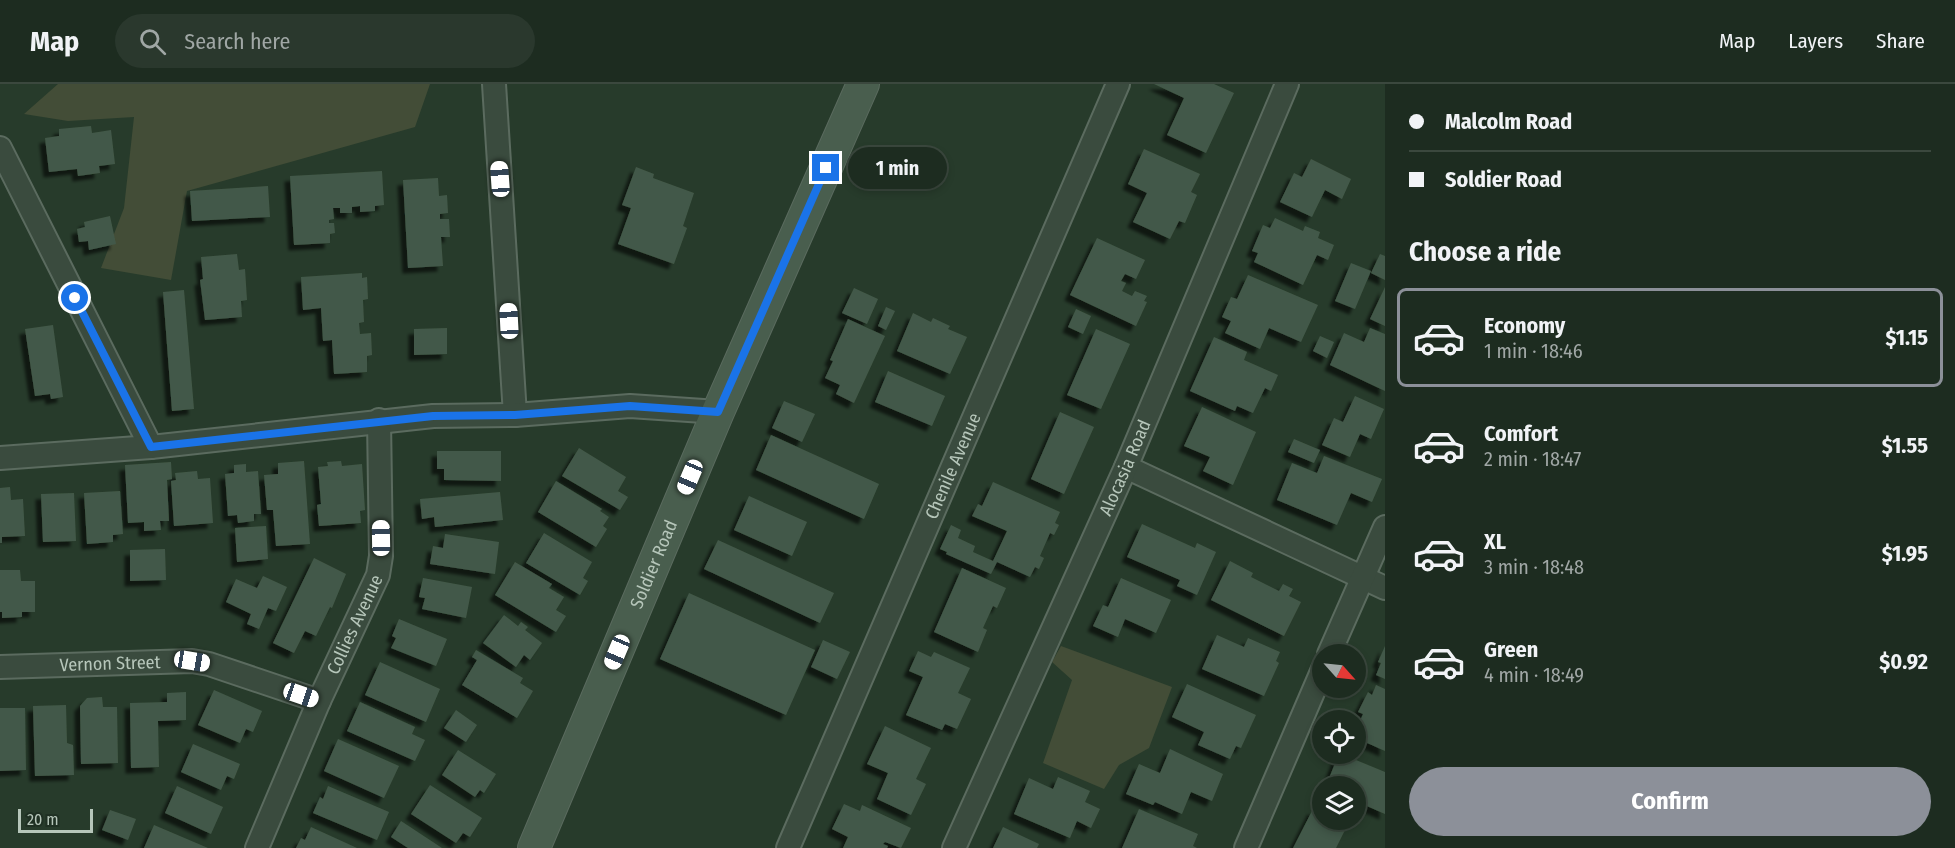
<!DOCTYPE html>
<html lang="en">
<head>
<meta charset="utf-8">
<style>
  body { margin:0; font-family:"Fira Sans Condensed",sans-serif; background:#2a382d; color:#f1f3f6; height:100vh; display:flex; flex-direction:column; font-size:22px; white-space:nowrap }
  * { box-sizing:border-box; margin:0 }
  p { font-size:20px; color:#a0a7a5 }
  .icon { flex:none; width:33px; height:33px; fill:none; stroke:currentColor; stroke-width:2; stroke-linecap:round; stroke-linejoin:round }
  .map { position:relative; flex:1; overflow:hidden }
  .panel { display:flex; flex-direction:column; background:#1d2c20; width:570px }
  .panel>* { flex:none }
  .banner { display:grid; align-content:center; height:132px; padding:0 24px; background:#1d2c20 }
  .needle { width:39px; rotate:117deg }
  .tools { position:absolute; left:1312px; top:560px; display:grid; gap:12px }
  .tools a { display:grid; place-items:center; width:54px; height:54px; border-radius:50%; background:#1d2c20; box-shadow:0 3px 9px #0003,0 0 0 2px #3b483e; font-size:30px }
  .scale { position:absolute; left:18px; bottom:15px; width:75px; box-sizing:border-box; padding-left:6px; border:3px solid #b6c6ba; border-top:0; font-size:16px; line-height:21px; white-space:nowrap; color:#b6c6ba; -webkit-text-stroke:4px #1f3023; paint-order:stroke }
  .end { position:absolute; width:27px; height:27px; margin:-14px; border:8px solid #1a73e8; background:#fff; box-shadow:0 0 0 3px #fff }
  .from { border-radius:50% }
  .bubble { position:absolute; height:42px; border-radius:21px; background:#1d2c20; box-shadow:0 3px 9px #0003,0 0 0 2px #3b483e; font-size:20px; font-weight:700; line-height:42px; text-align:center }
  .car { position:absolute; width:18px; height:36px; margin:-18px -9px; border-radius:8px; box-shadow:0 0 4px 2px #0007; background:linear-gradient(#fff 24%,#345 0 40%,#fff 0 76%,#345 0 86%,#fff 0) }
  .banner b { display:flex; align-items:center; gap:21px; height:57px; font-size:22px }
  .banner b+b { border-top:2px solid #3b483e }
  .banner i { width:15px; height:15px; background:#f1f3f6 }
  ul { padding:0; list-style:none }
  li { display:flex; align-items:center; gap:18px; height:99px; margin:0 12px 9px; padding:0 12px; border:3px solid transparent; border-radius:9px }
  li div { flex:1 }
  li b { display:block; font-size:22px }
  li em { font-style:normal; font-weight:700 }
  li.selected { border-color:#8c9099 }
  li>.icon { width:54px; height:54px; stroke-width:1.5 }
  h2 { padding:0 24px; font-size:27px; line-height:72px }
  .button { display:flex; gap:12px; margin-top:auto; padding:12px 24px }
  .button a { flex:1; height:69px; border-radius:36px; background:#8c9099; color:#fff; font-size:24px; font-weight:700; line-height:69px; text-align:center }
  header { display:flex; align-items:center; gap:36px; box-sizing:border-box; height:84px; padding:0 30px; background:#1d2c20; border-bottom:2px solid #3b483e }
  header strong { font-size:28px }
  nav { display:flex; gap:33px; margin-inline-start:auto; font-size:21px }
  .search { width:420px; height:54px; background:#2a382d; display:flex; align-items:center; gap:15px; box-sizing:border-box; padding:0 21px; border-radius:33px; color:#a0a7a5; font-size:22px }
  main { display:flex; flex:1; min-height:0 }
  .map>svg:first-child { display:block }
</style>
</head>
<body>
<header>
<strong>Map</strong>
<div class="search"><svg class="icon" aria-label="search" viewBox="0 0 24 24"><circle cx="10" cy="10" r="6"/><path d="M15 15l6 6"/></svg>Search here</div>
<nav><a>Map</a><a>Layers</a><a>Share</a></nav>
</header>
<main>
<div class="map">
<svg width="1385" height="764" viewBox="0 0 1385 764">
  <defs>
    <filter id="shadow"><feDropShadow dx="-5.5" dy="5.5" stdDeviation="1.5" flood-color="#0009"/></filter>
  </defs>
  <rect width="100%" height="100%" fill="#273b2b"/>
  <!-- green -->
  <path fill="#434d37" d="M58 0H430L415 43 187 107 171 196 101 184 124 124 134 33 68 37 24 30Z
    M1061 562 1172 603 1149 664 1119 681 1104 705 1043 679 1072 596 1052 578Z"/>
  <!-- building -->
  <path fill="#435948" filter="url(#shadow)" d="M1154 0H1214L1234 9 1206 69 1167 51 1184 14Z
    M91 42 92 49 111 46 115 80 99 82 100 89 78 92 77 85 49 88 45 54 59 52V45Z
    M1144 65 1200 90 1191 108 1197 111 1185 139 1179 137 1170 155 1133 138 1147 109 1128 100Z
    M1311 75 1351 95 1342 115 1325 106 1312 133 1280 118 1294 89 1302 93Z
    M636 83 654 90 653 94 694 109 683 142 687 144 674 180 618 160 631 124 622 121Z
    M382 87 384 121 375 122V127L360 128V122L352 123V129H340V124H333L334 135 329 136V139H334L335 149 330 150V159L294 161 290 92Z
    M438 94 439 112 447 111 448 129 440 130V135H449L450 153H441L443 182 408 184 403 96Z
    M268 102 270 133 192 137 190 107Z
    M110 132 116 160 89 166 88 157 79 158 77 145 85 143 84 138Z
    M1275 134 1303 147 1305 142 1320 148 1318 154 1334 161 1328 176 1317 171 1303 201 1254 178 1258 169 1252 167 1263 141 1270 144Z
    M1097 154 1145 176 1136 195 1125 190 1121 197 1126 199 1122 207 1132 212 1135 207 1147 212 1144 217 1147 218 1136 242 1070 211Z
    M237 170 239 186 245 185 247 216 241 217 242 233 205 236 200 196 203 195 201 173Z
    M1380 170 1385 172V196L1371 189Z
    M1351 179 1371 187 1355 225 1335 217Z
    M362 189V194L367 193 368 215 363 216 364 238 359 239 360 250 371 249 372 271 367 272V288L334 290 332 256 323 257 321 224 303 226 301 193Z
    M1248 191 1318 221 1301 258 1269 244 1260 265 1225 249 1231 237 1222 233 1231 213 1237 215Z
    M1385 203V242L1370 235Z
    M854 204 878 215 867 240 842 229Z
    M184 206 194 325 172 327 163 208Z
    M886 223 895 227 886 246 878 242Z
    M1076 225 1091 232 1083 250 1068 243Z
    M913 229 931 238 933 234 950 242 948 245 967 253 950 290 897 267Z
    M848 235 885 252 854 319 836 310 840 301 825 294 833 277 830 276Z
    M53 241 63 313 51 315 50 310 35 312 25 245Z
    M447 244V270L414 271V245Z
    M1370 244 1385 250V307L1330 281 1344 249 1364 258Z
    M1096 245 1130 260 1101 325 1067 311Z
    M1320 252 1334 258 1327 274 1313 267Z
    M1214 253 1247 268 1244 276 1278 291 1271 307 1265 304 1253 329 1237 322 1235 327 1190 307Z
    M888 287 945 312 932 342 875 318Z
    M1355 312 1384 325 1371 355 1360 350 1350 373 1322 361 1334 334 1343 338Z
    M784 317 815 330 802 358 772 344Z
    M1202 323 1256 348 1233 401 1203 387 1210 373 1184 362Z
    M1060 328 1094 343 1064 410 1031 395Z
    M771 351 879 400 864 435 756 386Z
    M1294 355 1320 366 1314 379 1288 368Z
    M579 364 626 393 618 407 628 413 620 426 562 392Z
    M437 367H501V397L444 396V385H437Z
    M1324 372 1382 395 1372 418 1351 409 1337 441 1277 416 1292 379 1317 389Z
    M304 377 310 460 276 462 273 426H267L264 391 278 390V379Z
    M341 377 342 382 362 380 365 426 360 427 361 439 319 442 317 421 321 420 318 383 328 382 327 378Z
    M171 378 172 395 167 396 169 437H160L161 446 144 447V438L128 439 125 381Z
    M246 380V388L258 387 261 430H254V437L238 439 237 431 228 432 225 390 234 389V381Z
    M197 387 198 395 210 394 213 439 174 442 171 397 176 396 175 389Z
    M556 397 602 425 600 427 609 433 603 442 607 445 596 463 538 428Z
    M993 398 1060 428 1055 439 1059 441 1054 451 1050 449 1040 472 1044 474 1039 485 1035 483 1030 493 997 478 991 490 946 470 947 468 940 465 951 441 961 446 958 454 975 462 973 468 993 477 1007 447 972 432 978 420 982 422Z
    M10 403 11 416 23 415 25 452 2 453V459H0V404Z
    M120 407 123 450 113 451V458L87 460 84 409Z
    M500 408 503 436 435 443 434 433 422 435 420 415Z
    M74 409 76 457 43 458 41 410Z
    M749 412 807 438 792 472 734 446Z
    M1142 440 1195 464 1197 459 1216 468 1197 511 1177 502 1180 496 1127 473Z
    M266 442 268 475 237 478 235 444Z
    M544 449 592 478 583 494 588 497 580 511 526 479Z
    M445 450 499 458 495 490 430 480 433 462 443 464Z
    M718 456 834 509 820 539 704 485Z
    M165 465 166 496 130 497V466Z
    M314 474 346 490 332 524 330 523 316 552 305 547 294 569 273 559Z
    M1230 477 1253 489 1251 493 1279 507 1283 500 1293 505 1289 512 1301 518 1284 552 1211 516Z
    M515 478 552 500 549 504 564 513 556 526 566 532 556 548 495 511Z
    M962 484 1006 504 997 524 993 522 983 544 987 546 978 568 934 548Z
    M0 486H20L21 497H35V528H22V533L2 534V528H0Z
    M263 492 287 503 276 527 268 524 259 545 247 540 251 530 226 518 236 495 257 504Z
    M423 494 472 503 466 534 422 525 425 514 419 513Z
    M1121 494 1171 516 1156 549 1125 535 1118 553 1093 542 1103 521 1108 523Z
    M689 509 815 566 786 631 660 575Z
    M504 531 518 542 521 538 528 543 525 546 542 559 530 576 524 571 516 583 483 559Z
    M399 535 447 555 436 582 391 564 396 554 392 552Z
    M1217 551 1244 563 1248 554 1280 568 1276 577 1279 579 1264 612 1202 585Z
    M823 556 850 568 837 595 811 583Z
    M1385 562V595L1376 591 1381 579 1378 578Z
    M476 566 523 594 520 599 533 607 517 634 462 601 477 576 472 573Z
    M918 567 931 573 934 568 970 584 958 609 971 615 957 645 945 640 942 646 906 631 923 593 909 587Z
    M380 578 440 605 426 638 365 611Z
    M1187 600 1256 631 1241 664 1236 662 1230 675 1198 661 1204 648 1172 633Z
    M1376 601 1385 605V667L1356 654V646L1363 630 1358 628 1368 608 1372 611Z
    M214 606 262 627 253 648 246 645 240 659 198 641Z
    M186 608V636L158 637 159 683 131 684 130 619 167 618V609Z
    M102 613 103 623H117L118 679 81 680 80 622 87 614Z
    M360 618 415 643 412 650 425 656 415 677 347 647Z
    M66 621 67 659 73 661 74 691 35 692 33 622Z
    M0 624H25L26 686 0 687Z
    M456 626 477 641 466 658 444 644Z
    M885 642 931 664 916 695 926 700 911 731 877 715 888 689 867 680Z
    M338 655 399 682 384 714 324 687Z
    M193 660 240 680 234 695 227 692 221 706 181 688Z
    M1170 665 1223 690 1212 717 1191 708 1182 730 1155 718 1153 721 1126 710 1139 680 1160 689Z
    M458 666 496 690 484 709 480 706 475 713 442 691Z
    M1339 669 1385 688V730L1360 719 1356 728V702H1326Z
    M1058 693 1090 707 1085 718 1100 725 1091 744 1077 737 1070 754 1014 730 1029 694 1053 705Z
    M430 701 482 734 470 753 463 749 456 759 411 730Z
    M177 702 223 723 211 750 165 729Z
    M328 702 389 728 377 756 313 729 320 713 323 715Z
    M844 720 860 727 862 721 911 744 901 764 885 758 883 760 888 762 887 764H843L848 753 832 745Z
    M1139 725 1198 750 1193 762 1197 764H1122Z
    M1313 725 1323 729V735H1334L1347 742 1336 764H1293Z
    M110 726 136 735 128 756 102 746Z
    M401 737 442 764H408L391 753Z
    M154 741 208 764H144Z
    M311 743 357 764H296L301 754 305 756Z
    M1003 743 1039 760 1037 764H993Z"/>
  <g fill="none" stroke-linecap="round" stroke-linejoin="round">
    <!-- minor casing -->
    <g stroke="#5b6b5f" stroke-width="26">
      <g id="minor">
        <path d="M494 0 515 331"/>
        <path d="M0 64 151 363"/>
        <path d="M0 374 151 363 433 332 515 331 630 322 718 328"/>
        <path d="M1126 383 1385 504"/>
        <path d="M1329 570 1385 443"/>
        <path id="s1" d="M0 583 192 577 209 580 319 617"/>
        <path id="s2" d="M257 764 319 617 378 491 381 472 379 336"/>
        <path id="s3" d="M788 764 1118 0"/>
        <path id="s4" d="M954 764 1126 383 1287 0"/>
        <path d="M1246 764 1323 585"/>
      </g>
    </g>
    <!-- secondary casing -->
    <g stroke="#5b6b5f" stroke-width="34">
      <g id="secondary">
        <path id="s5" d="M534 764 718 328 863 0"/>
      </g>
    </g>
    <!-- minor -->
    <use href="#minor" stroke="#3a4b3e" stroke-width="22"/>
    <!-- secondary -->
    <use href="#secondary" stroke="#495e4e" stroke-width="32"/>
  </g>
  <g fill="none" stroke-linecap="round" stroke-linejoin="round">
    <!-- route -->
    <path stroke="#1a73e8" stroke-width="8" d="M75 214 151 363 433 332 515 331 630 322 718 328 826 84"/>
  </g>
  <g text-anchor="middle" dominant-baseline="central" stroke-width="4.5" stroke-linejoin="round" paint-order="stroke">
    <!-- street labels -->
    <g font-size="18" fill="#b6c6ba" stroke="#1f3023">
      <text stroke="none"><textPath href="#s3" startOffset="416">Chenile Avenue</textPath></text>
      <text stroke="none"><textPath href="#s4" startOffset="417">Alocasia Road</textPath></text>
      <text stroke="none"><textPath href="#s5" startOffset="308">Soldier Road</textPath></text>
      <text stroke="none"><textPath href="#s2" startOffset="244">Collies Avenue</textPath></text>
      <text stroke="none"><textPath href="#s1" startOffset="110">Vernon Street</textPath></text>
    </g>
  </g>
</svg>
<div class="tools">
<a><svg class="needle" viewBox="-14 -14 28 28"><path d="M0-13l5 13h-10z" fill="#e53935"/><path d="M0 13l5-13h-10z" fill="#a0a7a5"/></svg></a>
<a><svg class="icon" aria-label="locate" viewBox="0 0 24 24"><circle cx="12" cy="12" r="6"/><path d="M12 2v4M12 18v4M2 12h4M18 12h4"/></svg></a>
<a><svg class="icon" aria-label="layers" viewBox="0 0 24 24"><path d="M12 4l9 5-9 5-9-5zM3 14l9 5 9-5"/></svg></a>
</div>
<div class="scale">20 m</div>
<i class="end from" style="left:75px;top:214px"></i>
<i class="end" style="left:826px;top:84px"></i>
<div class="bubble" style="left:848px;top:63px;width:99px">1 min</div>
<i class="car" style="left:500px;top:95px;rotate:356deg"></i>
<i class="car" style="left:509px;top:237px;rotate:357deg"></i>
<i class="car" style="left:690px;top:393px;rotate:203deg"></i>
<i class="car" style="left:381px;top:454px;rotate:359deg"></i>
<i class="car" style="left:617px;top:568px;rotate:203deg"></i>
<i class="car" style="left:192px;top:577px;rotate:99deg"></i>
<i class="car" style="left:301px;top:611px;rotate:109deg"></i>
</div>
<section class="panel">
<div class="banner">
<b><i class="from"></i>Malcolm Road</b>
<b><i></i>Soldier Road</b>
</div>
<h2>Choose a ride</h2>
<ul>
<li class="selected"><svg class="icon" aria-label="car" viewBox="0 0 24 24"><path d="M5 17H2v-5l4-1 3-4h7l3 4 3 1v5h-3M9 17h6M6 11h13"/><circle cx="7" cy="17" r="2"/><circle cx="17" cy="17" r="2"/></svg><div><b>Economy</b><p>1 min · 18:46</p></div><em>$1.15</em></li>
<li><svg class="icon" aria-label="car" viewBox="0 0 24 24"><path d="M5 17H2v-5l4-1 3-4h7l3 4 3 1v5h-3M9 17h6M6 11h13"/><circle cx="7" cy="17" r="2"/><circle cx="17" cy="17" r="2"/></svg><div><b>Comfort</b><p>2 min · 18:47</p></div><em>$1.55</em></li>
<li><svg class="icon" aria-label="car" viewBox="0 0 24 24"><path d="M5 17H2v-5l4-1 3-4h7l3 4 3 1v5h-3M9 17h6M6 11h13"/><circle cx="7" cy="17" r="2"/><circle cx="17" cy="17" r="2"/></svg><div><b>XL</b><p>3 min · 18:48</p></div><em>$1.95</em></li>
<li><svg class="icon" aria-label="car" viewBox="0 0 24 24"><path d="M5 17H2v-5l4-1 3-4h7l3 4 3 1v5h-3M9 17h6M6 11h13"/><circle cx="7" cy="17" r="2"/><circle cx="17" cy="17" r="2"/></svg><div><b>Green</b><p>4 min · 18:49</p></div><em>$0.92</em></li>
</ul>
<div class="button"><a>Confirm</a></div>
</section>
</main>
</body>
</html>
